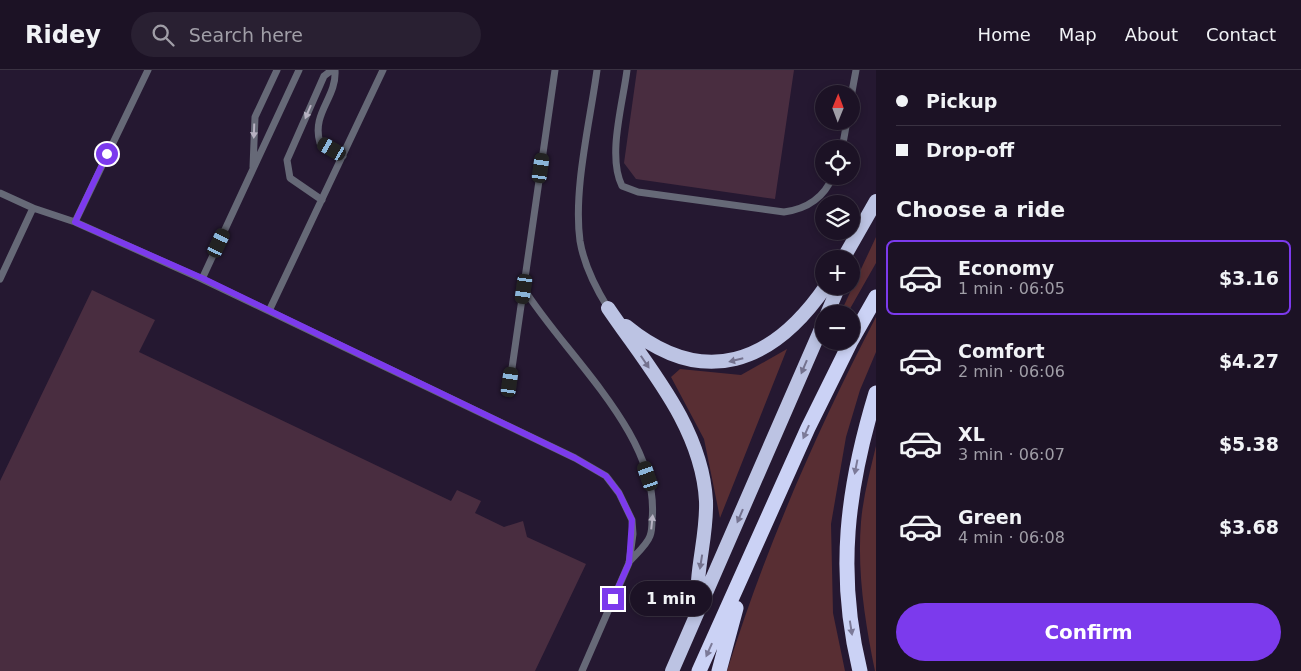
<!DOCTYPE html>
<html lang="en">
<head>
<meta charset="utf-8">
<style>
  body { margin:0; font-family:"DejaVu Sans",sans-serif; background:#292032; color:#f1f3f6; height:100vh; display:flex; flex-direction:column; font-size:19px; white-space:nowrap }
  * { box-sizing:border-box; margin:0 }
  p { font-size:16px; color:#a09ea7 }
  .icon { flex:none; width:28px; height:28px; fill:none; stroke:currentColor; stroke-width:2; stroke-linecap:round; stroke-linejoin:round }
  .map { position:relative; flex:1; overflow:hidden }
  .side { display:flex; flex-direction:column; background:#1c1225; width:425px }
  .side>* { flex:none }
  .guide { display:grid; align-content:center; height:110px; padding:0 20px; background:#1c1225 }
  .needle { width:32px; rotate:1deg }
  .controls { position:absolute; left:815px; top:15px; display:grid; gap:10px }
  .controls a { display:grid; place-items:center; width:45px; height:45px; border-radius:50%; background:#1c1225; box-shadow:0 2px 8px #0003,0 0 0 1px #3a3242; font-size:25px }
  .end { position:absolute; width:22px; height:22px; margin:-11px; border:6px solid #7c3aed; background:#fff; box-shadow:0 0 0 2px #fff }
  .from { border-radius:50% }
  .bubble { position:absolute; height:35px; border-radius:18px; background:#1c1225; box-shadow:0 2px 8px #0003,0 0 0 1px #3a3242; font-size:16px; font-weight:700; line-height:35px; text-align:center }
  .car { position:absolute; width:15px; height:30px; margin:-15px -8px; border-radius:6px; box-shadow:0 0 4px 1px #0007; background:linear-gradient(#222 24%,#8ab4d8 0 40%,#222 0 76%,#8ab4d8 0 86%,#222 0) }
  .guide b { display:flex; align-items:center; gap:18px; height:48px; font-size:19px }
  .guide b+b { border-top:1px solid #3a3242 }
  .guide i { width:12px; height:12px; background:#f1f3f6 }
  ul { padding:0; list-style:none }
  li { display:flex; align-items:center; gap:15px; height:75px; margin:0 10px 8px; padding:0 10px; border:2px solid transparent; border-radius:8px }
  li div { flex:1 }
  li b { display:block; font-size:19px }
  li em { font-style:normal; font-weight:700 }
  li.current { border-color:#7c3aed }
  li>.icon { width:45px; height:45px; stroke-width:1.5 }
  h2 { padding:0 20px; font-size:22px; line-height:60px }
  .cta { display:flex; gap:10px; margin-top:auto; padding:10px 20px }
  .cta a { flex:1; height:58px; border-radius:30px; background:#7c3aed; color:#fff; font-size:20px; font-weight:700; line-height:58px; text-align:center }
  header { display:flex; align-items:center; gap:30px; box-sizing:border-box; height:70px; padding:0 25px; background:#1c1225; border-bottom:1px solid #3a3242 }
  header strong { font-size:24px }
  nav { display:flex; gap:28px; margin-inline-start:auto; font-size:18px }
  .search { width:350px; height:45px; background:#292032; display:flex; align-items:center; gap:12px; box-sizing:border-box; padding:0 18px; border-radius:28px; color:#a09ea7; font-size:19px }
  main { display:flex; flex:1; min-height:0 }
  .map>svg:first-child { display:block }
</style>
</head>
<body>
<header>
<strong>Ridey</strong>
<div class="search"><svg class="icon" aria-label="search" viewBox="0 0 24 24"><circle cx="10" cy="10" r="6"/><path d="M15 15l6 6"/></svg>Search here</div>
<nav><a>Home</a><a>Map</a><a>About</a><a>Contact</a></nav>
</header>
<main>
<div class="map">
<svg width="876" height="601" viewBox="0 0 876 601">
  <rect width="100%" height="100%" fill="#251831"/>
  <!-- green -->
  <path fill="#582e33" d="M876 167V193L847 244H840Z
    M876 247V282L860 320 846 367 831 454 833 543 845 601H727C765 479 817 360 876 247Z
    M787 279 720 448 704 369 671 307 680 299 741 305Z
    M876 376V601H875C865 552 857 502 861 452 863 427 870 401 876 376Z"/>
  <!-- building -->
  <path fill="#492d40" d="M637 0H794L775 129 636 109 624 93Z
    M92 220 155 250 139 282 451 431 457 420 481 431 475 443 504 457 523 451 527 467 586 494 535 601H0V411Z"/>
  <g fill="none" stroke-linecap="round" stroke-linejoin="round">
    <!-- service -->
    <path stroke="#666977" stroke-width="7" d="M335 0C337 28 311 43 320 73L343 86
      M597 0C590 52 573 120 580 171 584 195 595 217 608 238
      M627 0C623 33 607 86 622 116L638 122 784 142C806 139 824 128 833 106
      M851 27 856 0
      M842 79 847 51
      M253 97 255 47 277 0
      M0 123 33 138 75 152 202 209 575 388 606 406 619 423 632 450 633 464 629 493 582 601
      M322 130 290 108 287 90 324 6 332 0
      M75 152 148 0
      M0 209 33 138
      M202 209 299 0
      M524 219C566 286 661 367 652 450 652 455 652 461 650 466 647 475 635 485 629 492
      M269 241 383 0
      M510 312 555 0"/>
    <!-- trunk -->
    <path stroke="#bcc3e3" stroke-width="14" d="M843 189 876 131
      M608 238C648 297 702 357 706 431 707 459 700 484 698 511 697 519 699 529 700 537
      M827 244 839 216
      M626 256C704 320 773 293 826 216
      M672 601 824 252"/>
    <!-- motorway -->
    <path stroke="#cbd2f5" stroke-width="15" d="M851 271 876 227
      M699 601 808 358 851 271
      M719 601 736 538
      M860 601C836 503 847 418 876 323"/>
  </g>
  <!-- one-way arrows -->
  <defs><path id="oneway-solid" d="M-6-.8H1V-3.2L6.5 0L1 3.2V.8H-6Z" transform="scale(1.25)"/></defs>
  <g fill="#b7b2c2">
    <use href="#oneway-solid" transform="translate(308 42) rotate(113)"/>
    <use href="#oneway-solid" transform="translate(254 61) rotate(92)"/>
    <use href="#oneway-solid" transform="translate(652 452) rotate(-84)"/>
  </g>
  <g fill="#74728e">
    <use href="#oneway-solid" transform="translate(736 290) rotate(166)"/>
    <use href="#oneway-solid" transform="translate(645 292) rotate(56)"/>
    <use href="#oneway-solid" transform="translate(804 297) rotate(113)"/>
    <use href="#oneway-solid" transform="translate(740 446) rotate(113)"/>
    <use href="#oneway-solid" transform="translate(701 492) rotate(99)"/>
  </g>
  <g fill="#7c7a98">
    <use href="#oneway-solid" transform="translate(806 362) rotate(114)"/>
    <use href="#oneway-solid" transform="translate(856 397) rotate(101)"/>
    <use href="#oneway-solid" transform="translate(851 558) rotate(81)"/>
    <use href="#oneway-solid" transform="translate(709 580) rotate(114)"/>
  </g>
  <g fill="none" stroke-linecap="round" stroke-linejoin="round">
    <!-- route -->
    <path stroke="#7c3aed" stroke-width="6" d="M107 84 75 152 202 208 575 388 606 406 619 423 632 450 629 493 613 529"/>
  </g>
</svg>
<div class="controls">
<a><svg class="needle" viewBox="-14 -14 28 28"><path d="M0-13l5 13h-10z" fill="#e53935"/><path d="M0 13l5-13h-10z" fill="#a09ea7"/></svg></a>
<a><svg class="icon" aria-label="locate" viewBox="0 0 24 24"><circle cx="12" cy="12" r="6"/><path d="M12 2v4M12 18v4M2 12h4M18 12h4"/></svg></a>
<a><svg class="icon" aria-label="layers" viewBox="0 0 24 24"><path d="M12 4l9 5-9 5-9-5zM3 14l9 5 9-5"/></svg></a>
<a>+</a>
<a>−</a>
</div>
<i class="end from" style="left:107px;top:84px"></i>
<i class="end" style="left:613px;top:529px"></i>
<div class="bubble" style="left:630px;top:511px;width:82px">1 min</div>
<i class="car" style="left:332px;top:79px;rotate:300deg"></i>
<i class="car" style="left:541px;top:98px;rotate:8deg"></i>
<i class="car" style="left:219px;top:173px;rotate:25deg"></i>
<i class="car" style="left:524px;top:219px;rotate:188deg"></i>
<i class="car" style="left:510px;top:312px;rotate:8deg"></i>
<i class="car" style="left:648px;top:406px;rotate:341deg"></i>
</div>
<section class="side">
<div class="guide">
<b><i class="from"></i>Pickup</b>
<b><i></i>Drop-off</b>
</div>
<h2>Choose a ride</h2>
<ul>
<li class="current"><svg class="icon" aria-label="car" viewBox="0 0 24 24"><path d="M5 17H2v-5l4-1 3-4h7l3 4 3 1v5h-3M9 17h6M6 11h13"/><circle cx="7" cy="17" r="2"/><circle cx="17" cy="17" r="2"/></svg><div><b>Economy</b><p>1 min · 06:05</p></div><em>$3.16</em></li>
<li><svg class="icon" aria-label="car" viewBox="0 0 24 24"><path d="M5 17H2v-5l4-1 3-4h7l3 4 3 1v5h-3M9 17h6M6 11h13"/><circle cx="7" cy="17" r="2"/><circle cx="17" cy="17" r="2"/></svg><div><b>Comfort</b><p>2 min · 06:06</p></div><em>$4.27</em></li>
<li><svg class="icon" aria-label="car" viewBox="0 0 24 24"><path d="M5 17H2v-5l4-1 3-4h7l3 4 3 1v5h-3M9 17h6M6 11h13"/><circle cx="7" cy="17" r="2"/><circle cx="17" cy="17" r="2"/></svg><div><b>XL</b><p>3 min · 06:07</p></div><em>$5.38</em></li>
<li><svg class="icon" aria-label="car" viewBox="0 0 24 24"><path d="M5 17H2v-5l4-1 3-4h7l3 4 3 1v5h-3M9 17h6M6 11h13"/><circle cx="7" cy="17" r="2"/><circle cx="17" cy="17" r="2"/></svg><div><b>Green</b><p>4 min · 06:08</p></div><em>$3.68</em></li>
</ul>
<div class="cta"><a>Confirm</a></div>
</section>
</main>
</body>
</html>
